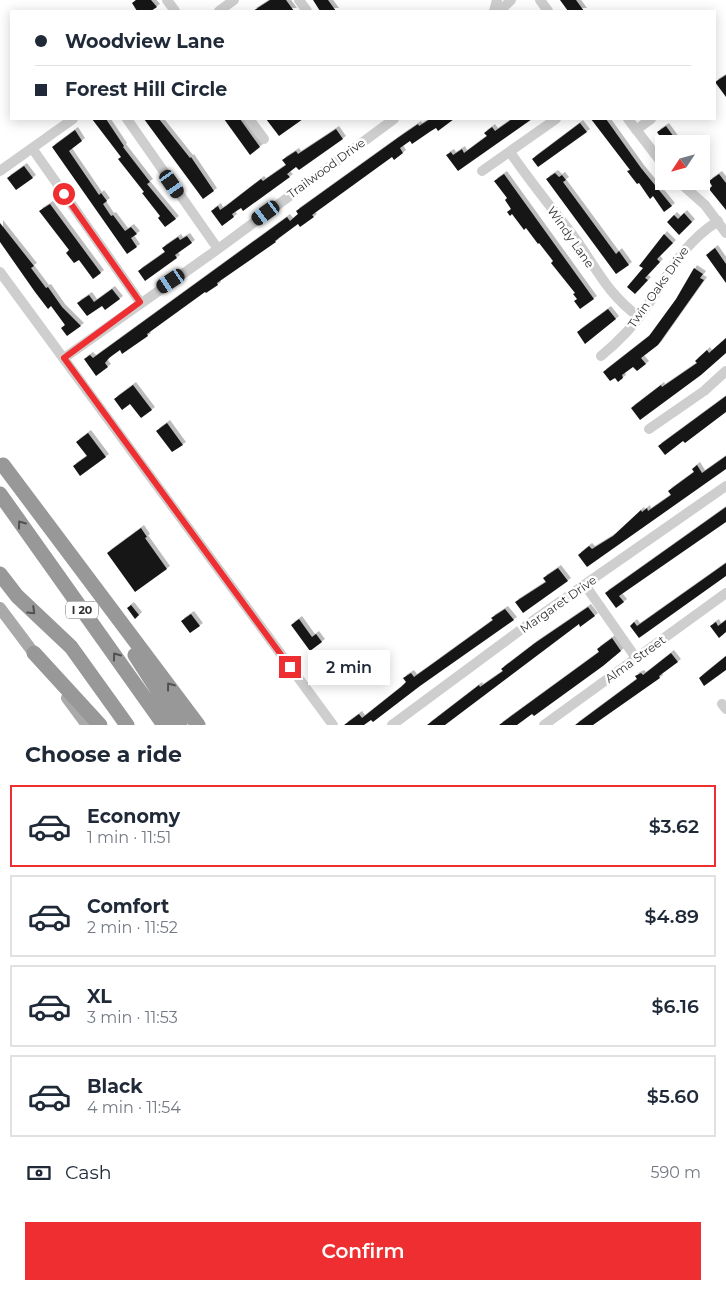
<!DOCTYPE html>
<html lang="en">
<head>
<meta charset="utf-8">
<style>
  body { margin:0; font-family:Montserrat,sans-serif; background:#f6f6f7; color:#1f2937; height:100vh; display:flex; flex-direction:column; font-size:19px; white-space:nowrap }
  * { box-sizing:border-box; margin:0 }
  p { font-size:16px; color:#747a83 }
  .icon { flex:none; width:28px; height:28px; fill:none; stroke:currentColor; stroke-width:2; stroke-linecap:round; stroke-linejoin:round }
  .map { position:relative; height:725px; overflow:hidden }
  .details { display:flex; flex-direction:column; background:#fff; flex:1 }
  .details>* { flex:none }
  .banner { position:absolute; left:10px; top:10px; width:706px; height:110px; border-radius:0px; box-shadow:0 2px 12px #0003; display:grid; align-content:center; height:110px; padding:0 25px; background:#fff }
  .needle { width:32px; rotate:234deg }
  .controls { position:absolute; left:655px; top:135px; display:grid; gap:10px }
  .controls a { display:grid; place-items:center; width:55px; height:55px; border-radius:0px; background:#fff; box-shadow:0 2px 12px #0003; font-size:25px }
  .end { position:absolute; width:22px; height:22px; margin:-11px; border:6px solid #ee2e31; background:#fff; box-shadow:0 0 0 2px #fff }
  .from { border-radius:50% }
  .bubble { position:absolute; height:35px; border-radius:0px; background:#fff; box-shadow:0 2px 12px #0003; font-size:16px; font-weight:600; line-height:35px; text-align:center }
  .car { position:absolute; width:15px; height:30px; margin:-15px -8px; border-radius:6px; box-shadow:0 0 4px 1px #0007; background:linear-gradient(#222 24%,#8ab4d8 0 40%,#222 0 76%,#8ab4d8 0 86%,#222 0) }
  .banner b { display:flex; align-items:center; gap:18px; height:48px; font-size:19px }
  .banner b+b { border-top:1px solid #e0e1e3 }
  .banner i { width:12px; height:12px; background:#1f2937 }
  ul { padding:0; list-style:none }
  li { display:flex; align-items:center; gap:15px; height:82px; margin:0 10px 8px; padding:0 15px; border:2px solid #e0e1e3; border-radius:0px }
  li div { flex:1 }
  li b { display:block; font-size:19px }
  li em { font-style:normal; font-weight:600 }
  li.selected { border-color:#ee2e31 }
  li>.icon { width:45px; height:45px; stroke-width:1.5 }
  h2 { padding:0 25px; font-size:22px; line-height:60px }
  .pay { display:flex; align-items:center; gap:12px; height:55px; padding:0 25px; font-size:19px }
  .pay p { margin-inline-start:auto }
  .cta { display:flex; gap:10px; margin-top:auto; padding:10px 25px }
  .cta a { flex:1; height:58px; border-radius:0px; background:#ee2e31; color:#fff; font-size:20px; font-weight:600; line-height:58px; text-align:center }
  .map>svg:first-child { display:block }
</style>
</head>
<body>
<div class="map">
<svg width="726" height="725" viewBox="0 0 726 725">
  <defs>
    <filter id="shadow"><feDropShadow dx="3" dy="-3" stdDeviation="0" flood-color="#0004"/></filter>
  </defs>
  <rect width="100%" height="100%" fill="#fff"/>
  <!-- building -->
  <path fill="#181818" filter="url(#shadow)" d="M136 0H151L157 7 151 11H137L132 3Z
    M270 0H286L294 11H253Z
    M313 0H328L336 11H320Z
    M560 0H576L584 11H568Z
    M726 75V97L715 82Z
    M92 119H106L124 146 123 147 150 182 147 184 176 219 165 227 158 218 160 216 142 193 144 192 118 159 121 157Z
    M144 119H159L190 158 191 157 214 191 203 199Z
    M224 119H240L260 147 250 155Z
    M266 119H303L279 136Z
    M430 119H454L438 131 436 128 431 131 412 144 410 141 400 148 403 153 394 160 392 157 312 215 314 217 300 227 298 224 275 241 276 242 217 283 218 285 206 293 205 292 147 334 148 336 122 354 120 350 109 358 105 363 108 367 96 376 84 359 90 355 93 358 287 217 290 221 298 214 296 211 399 137 418 124 419 126Z
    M512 119H532L458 171 446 155 451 152 453 155 462 149 464 153 487 136 484 133 492 127 495 131Z
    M591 119H606L641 168 672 206 664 212 653 196 650 199 639 183 637 184 627 171 630 170Z
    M580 123 587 132 538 167 532 159Z
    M666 126 679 144H665L657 132Z
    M336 129 343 139 299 170 296 167 287 174 290 177 243 211 241 208 232 214 234 217 222 226 211 211 218 206 220 210 226 206 261 179 263 181 286 165 282 160 296 151 298 154Z
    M75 130 82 141 69 151 99 195 101 193 107 201 103 204 111 216 113 215 125 231 131 227 137 234 131 238 137 247 127 254 52 147Z
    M24 166 33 178 16 190 7 178Z
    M555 173 559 177 562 175 566 180 563 182 580 205 616 254 619 251 629 265 616 274 546 179Z
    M504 174 594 299 580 309 574 301 577 299 573 294 575 293 551 263 553 261 539 243 538 244 526 228 524 230 512 214 510 216 507 212 511 209 505 200 507 198 494 181Z
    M719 174 726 183V210L709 189 712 186 709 181Z
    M50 204 101 273 93 279 79 260 74 263 66 253 69 250 39 211Z
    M684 213 692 222 679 235 667 222 674 215 678 219Z
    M0 223 34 266 31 268 46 288 48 287 62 307 81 326 67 336 61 328 65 325 51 306 48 309 35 292 0 242Z
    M664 234 673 243 657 259 660 262 645 278 648 280 635 294 627 287 643 268 639 266Z
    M187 236 192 243 175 255 177 258 145 281 138 271 165 252 162 248 178 237 180 240Z
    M715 248 726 264V283L706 255Z
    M694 268 703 274 700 278 704 280 658 345 641 358 646 364 637 371 633 367 622 375 623 378 618 382 615 378 610 381 603 372 649 336 676 299Z
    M112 289 120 299 105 310 102 306 87 316 77 303 89 295 94 302Z
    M608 309 616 319 585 344 577 332Z
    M726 338V353L701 375 640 420 631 408 661 385 662 387 697 363 695 361 707 350 709 353Z
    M133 385 152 410 141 418 130 404 122 410 114 399Z
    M726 396V412L685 443 683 441 665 455 658 446Z
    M167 423 183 445 172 452 156 431Z
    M88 433 106 457 80 476 73 466 87 456 76 442Z
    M726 456V469L587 567 578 555 589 546 592 549 613 536 641 510 642 512 647 508 648 511 671 495 668 491 694 472 692 469 697 465 702 473Z
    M726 507V522L619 596 624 602 616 608 605 593Z
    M141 528 147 537 145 538 167 569 135 592 107 553Z
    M726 563V576L639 638 630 626 634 622 637 626Z
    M558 568 568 581 523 613 515 602 546 582 543 578Z
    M131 605 139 615 135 619 127 608Z
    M588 607 595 616 580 627 579 624 445 725H427L479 685 480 687 503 671 501 669 535 643Z
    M505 609 514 620 420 686 373 722 371 720 364 725H344L359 714 362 718 401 687 406 682 403 678 411 673 414 677 435 662 493 620 491 618Z
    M191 614 200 626 190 633 181 621Z
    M299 619 312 637 316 634 322 642 310 651 291 625Z
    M726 620V632L719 638 710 626 716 622 718 626Z
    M612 638 621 651 603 666 534 716 532 714 517 725H499L599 652 597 649Z
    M671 653 678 662 659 676 660 678 593 725H575L637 679 635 676 641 673 643 675Z
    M726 656V670L704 686 699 678Z
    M335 662 345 676 336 683 326 669Z"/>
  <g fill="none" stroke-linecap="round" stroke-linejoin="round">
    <!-- minor -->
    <path stroke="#cecece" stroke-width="10" d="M167 0 175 11
      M299 0 307 11
      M540 0 548 11
      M219 11 234 0
      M494 11 497 0
      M500 11 511 0
      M127 119 218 249
      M249 119 264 139
      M628 119 664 166
      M636 130 651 119
      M32 148 140 302
      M510 152C529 180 551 207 572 234 595 265 606 293 639 317
      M0 171 73 119
      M482 171 556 119
      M678 181 705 205 726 233
      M0 272 333 725
      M601 356C618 342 633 327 645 309 669 274 681 245 718 221
      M64 358 218 249 394 119
      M649 429 704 391 726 371
      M585 585 636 658
      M722 704 726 709
      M392 725 538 617 726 486
      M544 725 726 593"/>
    <!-- major -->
    <path stroke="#a9a9a9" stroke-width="12" d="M0 608 39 660
      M67 698 87 725"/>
    <!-- highway -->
    <path stroke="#989898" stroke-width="15" d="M3 465 198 725
      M0 494 164 725
      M0 574 17 596 71 647 127 725
      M34 653 100 725
      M135 655 180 725"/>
  </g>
  <!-- one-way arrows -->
  <defs><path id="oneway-chevron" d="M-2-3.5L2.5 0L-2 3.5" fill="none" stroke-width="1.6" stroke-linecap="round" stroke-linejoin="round" transform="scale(1.25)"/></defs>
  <g stroke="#505050">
    <use href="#oneway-chevron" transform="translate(21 524) rotate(-126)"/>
    <use href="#oneway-chevron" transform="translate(32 611) rotate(44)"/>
    <use href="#oneway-chevron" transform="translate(116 656) rotate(-126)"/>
    <use href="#oneway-chevron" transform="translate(170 686) rotate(-127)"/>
  </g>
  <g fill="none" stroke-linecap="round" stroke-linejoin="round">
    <!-- route -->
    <path stroke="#ee2e31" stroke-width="6" d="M64 194 140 302 64 358 290 667"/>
  </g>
  <g text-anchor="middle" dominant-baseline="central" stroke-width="5" stroke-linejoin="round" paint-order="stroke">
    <!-- shield labels -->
    <rect fill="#fff" stroke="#6f6f6f" stroke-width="1" x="66" y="601.5" width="32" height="17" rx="4"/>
    <g font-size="11" font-weight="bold" fill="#313131">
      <text x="82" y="610">I 20</text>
    </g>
    <!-- street labels -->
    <g font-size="12" fill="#313131" stroke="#fff">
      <text transform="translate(326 168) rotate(-36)">Trailwood Drive</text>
      <text transform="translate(571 237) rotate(55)">Windy Lane</text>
      <text transform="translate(658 287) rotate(-55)">Twin Oaks Drive</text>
      <text transform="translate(558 604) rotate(-35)">Margaret Drive</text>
      <text transform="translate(635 659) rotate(-36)">Alma Street</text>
    </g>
  </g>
</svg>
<div class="controls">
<a><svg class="needle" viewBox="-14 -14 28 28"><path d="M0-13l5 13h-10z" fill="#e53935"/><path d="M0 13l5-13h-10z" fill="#747a83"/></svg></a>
</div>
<i class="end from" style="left:64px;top:194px"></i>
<i class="end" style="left:290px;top:667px"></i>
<div class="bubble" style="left:308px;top:650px;width:82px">2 min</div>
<i class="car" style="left:172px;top:184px;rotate:145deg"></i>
<i class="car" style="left:266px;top:213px;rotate:234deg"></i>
<i class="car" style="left:171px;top:281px;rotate:236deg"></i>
<div class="banner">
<b><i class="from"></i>Woodview Lane</b>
<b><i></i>Forest Hill Circle</b>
</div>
</div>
<section class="details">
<h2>Choose a ride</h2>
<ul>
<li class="selected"><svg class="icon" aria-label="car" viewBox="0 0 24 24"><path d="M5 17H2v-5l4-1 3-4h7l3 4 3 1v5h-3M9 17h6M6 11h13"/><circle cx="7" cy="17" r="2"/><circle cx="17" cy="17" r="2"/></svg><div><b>Economy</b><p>1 min · 11:51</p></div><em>$3.62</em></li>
<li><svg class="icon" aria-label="car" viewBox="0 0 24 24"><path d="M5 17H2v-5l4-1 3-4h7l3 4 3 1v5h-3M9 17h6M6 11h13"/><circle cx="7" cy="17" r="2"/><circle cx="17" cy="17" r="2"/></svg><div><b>Comfort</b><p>2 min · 11:52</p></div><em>$4.89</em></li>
<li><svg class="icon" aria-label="car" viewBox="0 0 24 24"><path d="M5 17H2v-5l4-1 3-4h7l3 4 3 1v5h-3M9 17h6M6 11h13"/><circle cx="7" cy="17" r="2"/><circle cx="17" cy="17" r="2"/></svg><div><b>XL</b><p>3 min · 11:53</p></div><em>$6.16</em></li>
<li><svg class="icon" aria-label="car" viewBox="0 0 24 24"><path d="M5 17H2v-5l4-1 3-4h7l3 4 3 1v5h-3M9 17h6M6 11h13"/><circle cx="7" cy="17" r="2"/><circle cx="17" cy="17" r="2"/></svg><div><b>Black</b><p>4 min · 11:54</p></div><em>$5.60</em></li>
</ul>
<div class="pay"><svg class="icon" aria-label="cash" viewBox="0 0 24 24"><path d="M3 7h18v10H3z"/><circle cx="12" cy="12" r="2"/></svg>Cash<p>590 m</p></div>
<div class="cta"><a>Confirm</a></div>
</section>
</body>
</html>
